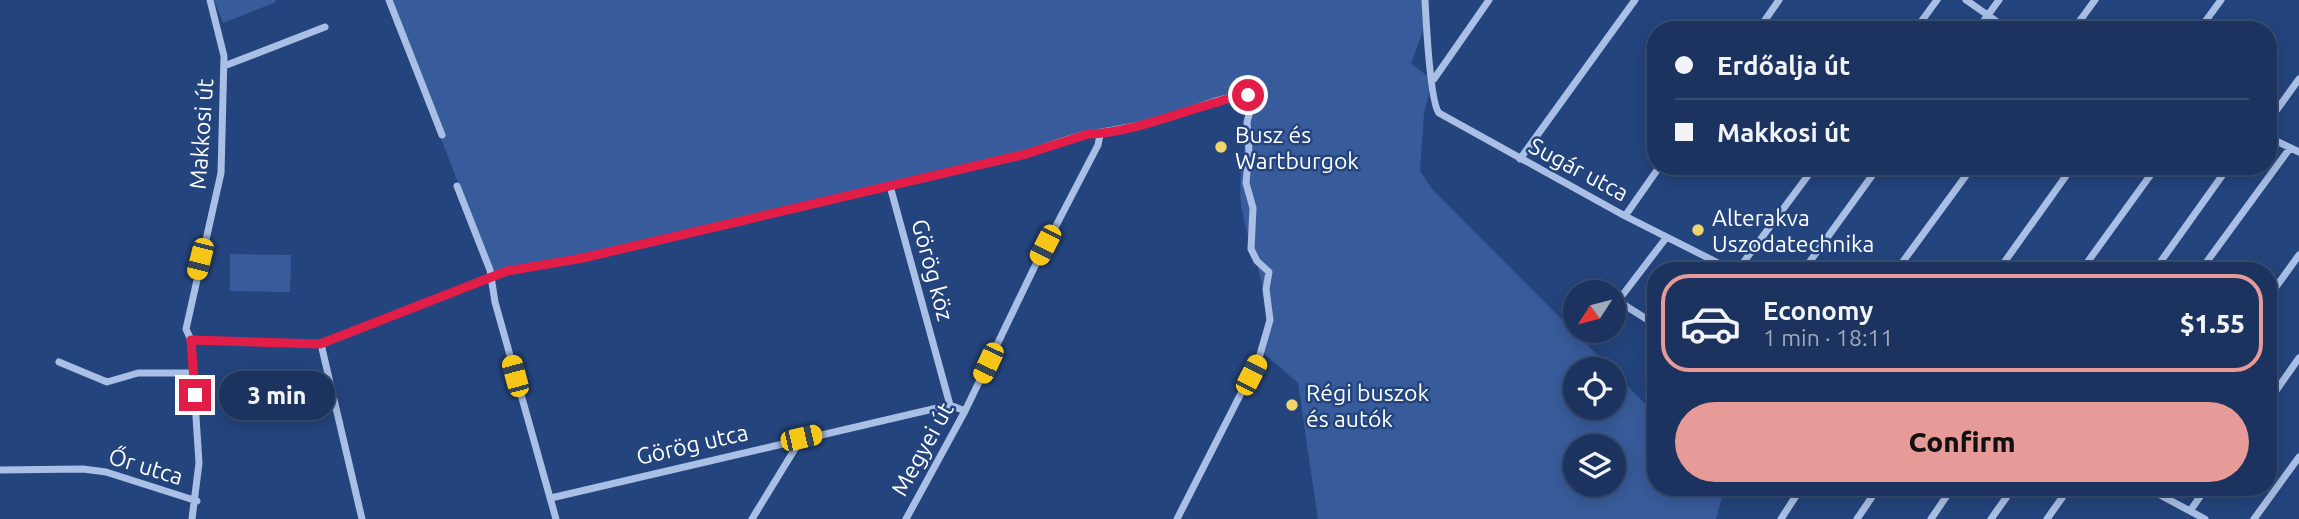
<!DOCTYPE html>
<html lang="en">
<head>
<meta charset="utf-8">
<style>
  body { margin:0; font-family:Ubuntu,sans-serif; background:#283f67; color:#f1f3f6; height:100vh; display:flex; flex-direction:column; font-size:26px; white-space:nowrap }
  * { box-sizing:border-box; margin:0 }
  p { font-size:23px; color:#a0aabc }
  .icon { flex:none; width:38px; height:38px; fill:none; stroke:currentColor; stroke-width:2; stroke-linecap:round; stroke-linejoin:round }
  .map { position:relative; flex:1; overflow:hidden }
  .drawer { position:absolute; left:1647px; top:262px; width:630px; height:234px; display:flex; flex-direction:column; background:#1b335e; border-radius:28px; box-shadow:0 4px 18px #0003,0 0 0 2px #394e73 }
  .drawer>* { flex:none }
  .banner { position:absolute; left:1647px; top:21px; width:630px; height:154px; border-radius:28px; box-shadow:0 4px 18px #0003,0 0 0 2px #394e73; display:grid; align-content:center; height:154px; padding:0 28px; background:#1b335e }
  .needle { width:46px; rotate:234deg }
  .controls { position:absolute; left:1563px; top:280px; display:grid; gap:14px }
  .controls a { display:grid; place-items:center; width:63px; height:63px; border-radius:50%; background:#1b335e; box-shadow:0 4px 18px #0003,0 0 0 2px #394e73; font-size:35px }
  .end { position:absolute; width:32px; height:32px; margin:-16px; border:9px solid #e11d48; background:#fff; box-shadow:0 0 0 4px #fff }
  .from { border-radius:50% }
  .bubble { position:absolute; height:49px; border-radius:24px; background:#1b335e; box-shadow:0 4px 18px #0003,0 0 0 2px #394e73; font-size:23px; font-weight:800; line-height:49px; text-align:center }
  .car { position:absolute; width:21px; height:42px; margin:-21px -10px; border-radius:9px; box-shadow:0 0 5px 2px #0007; background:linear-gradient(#f5c518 24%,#345 0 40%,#f5c518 0 76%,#345 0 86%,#f5c518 0) }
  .banner b { display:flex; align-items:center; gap:24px; height:66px; font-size:26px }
  .banner b+b { border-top:2px solid #394e73 }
  .banner i { width:18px; height:18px; background:#f1f3f6 }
  ul { padding:12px 0 0; list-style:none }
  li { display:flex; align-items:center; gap:21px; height:98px; margin:0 14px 10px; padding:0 14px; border:4px solid transparent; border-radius:28px }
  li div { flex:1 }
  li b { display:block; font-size:26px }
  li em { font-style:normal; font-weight:800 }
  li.current { border-color:#e69b98 }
  li>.icon { width:63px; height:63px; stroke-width:1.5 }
  .button { display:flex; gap:14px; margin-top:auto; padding:14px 28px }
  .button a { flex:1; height:80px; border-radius:42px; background:#e69b98; color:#111; font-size:28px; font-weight:800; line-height:80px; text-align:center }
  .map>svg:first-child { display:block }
</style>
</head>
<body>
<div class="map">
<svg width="2299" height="519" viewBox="0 0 2299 519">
  <rect width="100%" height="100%" fill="#24447d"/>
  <!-- green -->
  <path fill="#385c9b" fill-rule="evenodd" d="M214 0H275L276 2 223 23Z
    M387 0H1422L1423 30 1411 64 1433 80 1424 113 1420 171 1432 189 1611 369H1575V408H1614V372L1655 414 1656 488H1721L1722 497 1716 519H1318L1298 383 1260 350C1279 296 1248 257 1241 203 1237 167 1249 132 1254 97L1216 103 1043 148 583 258 524 266 491 279 459 185ZM1575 446H1614V485H1575Z
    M230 254 291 255 290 292 230 291Z"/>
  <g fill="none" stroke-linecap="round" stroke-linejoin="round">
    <!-- minor -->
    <path stroke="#a9bfe5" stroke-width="7" d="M389 0 442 135
      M1425 0C1426 19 1430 102 1439 113L1625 216 1734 271
      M1966 0 2009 30
      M1758 30 1779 0
      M1915 30 1937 0
      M1977 30 1999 0
      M2073 30 2095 0
      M2199 30 2221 0
      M224 66 325 27
      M1434 79 1489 0
      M2268 122 2299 79
      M2268 137 2299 152
      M1520 159 1635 0
      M457 186 490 270 495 302 556 519
      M890 186 950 405
      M1625 216 1660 166
      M1737 271 1815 166
      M1803 271 1879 166
      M1896 271 1973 166
      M1998 271 2073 166
      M2081 271 2157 166
      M2154 271 2229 166
      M2200 271 2290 148
      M2268 298 2299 255
      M1656 325 1618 301 1666 238
      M191 340 321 344 507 271 583 258 1026 154C1046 147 1067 138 1088 134 1114 130 1141 126 1167 118 1190 112 1232 90 1254 97L1247 122 1249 151 1246 183 1253 208 1251 249 1257 261 1269 272 1266 289 1270 320 1259 358 1177 519
      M321 344 362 519
      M59 362 107 382 138 373H193
      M2268 402 2299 358
      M0 470 83 469 106 472 197 501
      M2147 488 2205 519
      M551 498 950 405 965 411
      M2190 511 2206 488
      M192 519 199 463 191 340 186 329 221 173 224 56 210 0
      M752 519 801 439
      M906 519 965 411 1034 268 1098 145 1100 135
      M1781 519 1801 488
      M1857 519 1878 488
      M1931 519 1952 488
      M1991 519 2013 488
      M2047 519 2069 488
      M2254 519 2299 457"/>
  </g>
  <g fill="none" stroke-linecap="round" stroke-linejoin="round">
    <!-- route -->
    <path stroke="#e11d48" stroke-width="9" d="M195 395 191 340 320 344 507 271 583 258 1026 154 1088 134C1129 133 1172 115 1211 104 1224 101 1235 94 1248 95"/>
  </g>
  <!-- markers -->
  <g fill="#f0d46d" stroke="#24447d" stroke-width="2.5">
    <circle cx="1221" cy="147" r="7"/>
    <circle cx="1698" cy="230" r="7"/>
    <circle cx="1292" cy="405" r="7"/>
  </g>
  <g text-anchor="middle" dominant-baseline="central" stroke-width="5" stroke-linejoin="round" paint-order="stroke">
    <!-- street labels -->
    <g font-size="23" fill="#fff" stroke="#24447d">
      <text transform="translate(201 134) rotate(-86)">Makkosi út</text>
      <text transform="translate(1579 169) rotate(28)">Sugár utca</text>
      <text transform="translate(933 270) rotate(75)">Görög köz</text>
      <text transform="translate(692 444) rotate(-13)">Görög utca</text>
      <text transform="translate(922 449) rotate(-61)">Megyei út</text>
      <text transform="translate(146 466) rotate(17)">Őr utca</text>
    </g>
    <!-- poi labels -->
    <g font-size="23" fill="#fff" stroke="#24447d" text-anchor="start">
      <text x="1235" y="134">Busz és<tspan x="1235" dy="26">Wartburgok</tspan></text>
      <text x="1712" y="217">Alterakva<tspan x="1712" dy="26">Uszodatechnika</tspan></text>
      <text x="1306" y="392">Régi buszok<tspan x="1306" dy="26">és autók</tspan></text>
    </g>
  </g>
</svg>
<div class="controls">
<a><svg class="needle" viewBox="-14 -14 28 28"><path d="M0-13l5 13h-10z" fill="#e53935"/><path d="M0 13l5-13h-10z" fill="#a0aabc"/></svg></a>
<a><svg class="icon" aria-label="locate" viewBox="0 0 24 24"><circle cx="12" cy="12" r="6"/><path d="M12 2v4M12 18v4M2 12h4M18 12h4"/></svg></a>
<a><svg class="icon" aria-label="layers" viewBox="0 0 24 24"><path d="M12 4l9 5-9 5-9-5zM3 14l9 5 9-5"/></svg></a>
</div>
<i class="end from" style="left:1248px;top:95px"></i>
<i class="end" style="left:195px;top:395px"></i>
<div class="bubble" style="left:219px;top:371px;width:116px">3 min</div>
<i class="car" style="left:1045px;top:245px;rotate:207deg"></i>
<i class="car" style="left:200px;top:259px;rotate:194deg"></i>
<i class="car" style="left:988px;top:363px;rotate:205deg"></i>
<i class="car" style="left:1251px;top:375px;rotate:27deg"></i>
<i class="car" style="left:515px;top:376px;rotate:345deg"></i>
<i class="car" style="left:801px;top:438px;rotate:77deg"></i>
<div class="banner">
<b><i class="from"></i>Erdőalja út</b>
<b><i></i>Makkosi út</b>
</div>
<section class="drawer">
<ul>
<li class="current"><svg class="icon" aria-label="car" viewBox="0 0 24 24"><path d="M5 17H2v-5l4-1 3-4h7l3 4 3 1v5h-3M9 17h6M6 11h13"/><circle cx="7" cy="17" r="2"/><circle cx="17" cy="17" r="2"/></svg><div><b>Economy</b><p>1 min · 18:11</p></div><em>$1.55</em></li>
</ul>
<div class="button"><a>Confirm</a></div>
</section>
</div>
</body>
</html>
